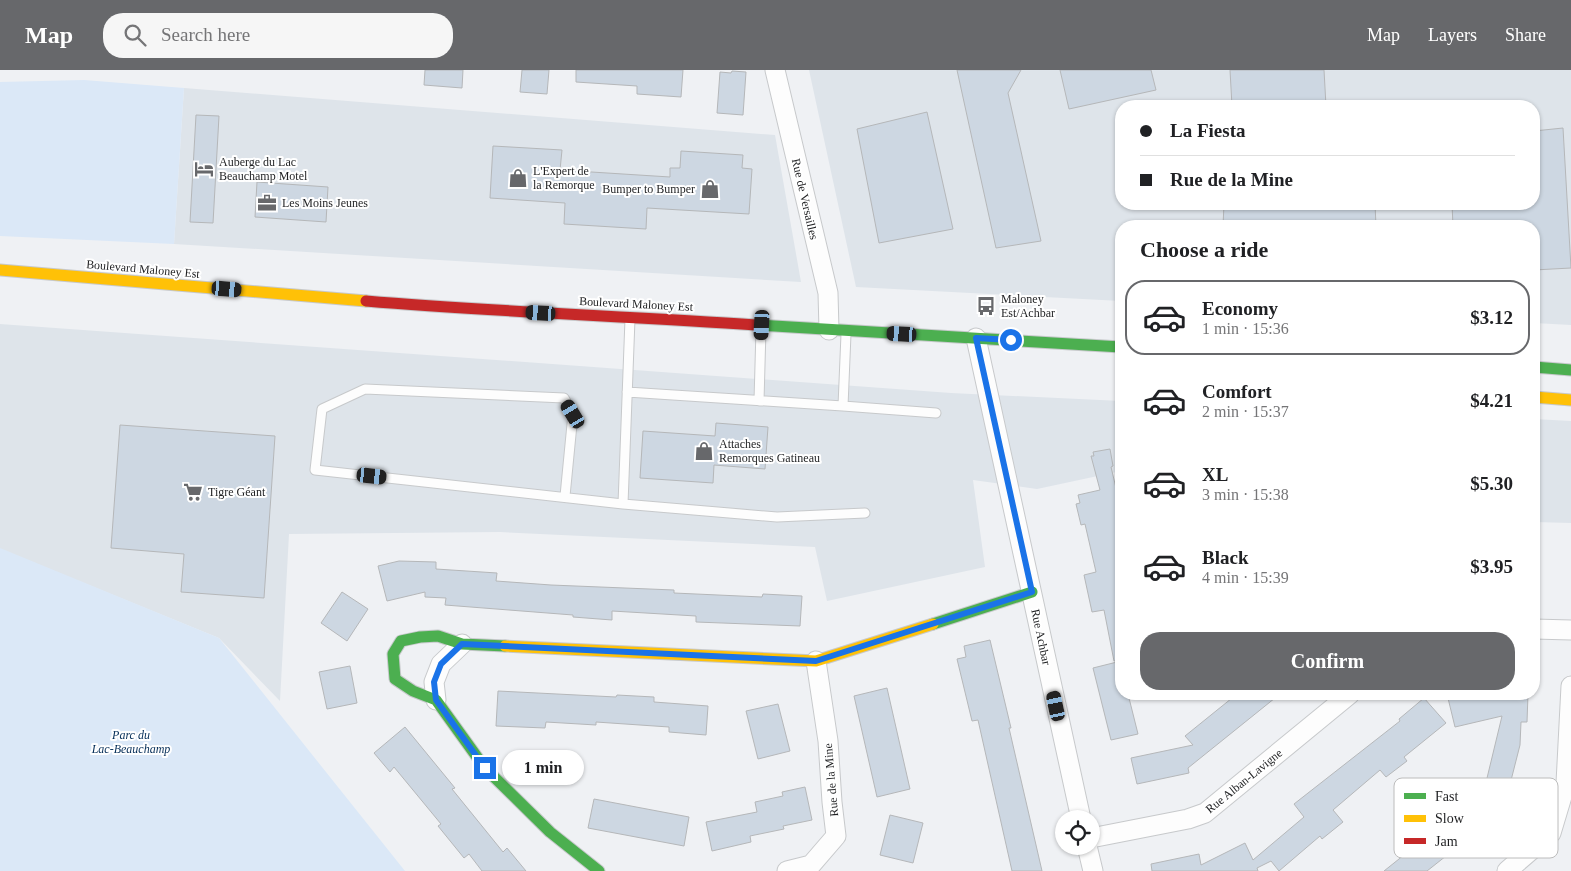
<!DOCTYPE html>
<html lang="en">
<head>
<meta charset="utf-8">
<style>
  body { margin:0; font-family:"Times New Roman",serif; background:#f6f6f6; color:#202124; height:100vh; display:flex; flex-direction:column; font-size:19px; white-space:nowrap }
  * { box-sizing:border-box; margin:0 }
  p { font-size:16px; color:#757577 }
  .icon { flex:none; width:28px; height:28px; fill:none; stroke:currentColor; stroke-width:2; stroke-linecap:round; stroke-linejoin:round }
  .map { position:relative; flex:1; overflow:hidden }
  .details { position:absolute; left:1115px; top:150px; width:425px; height:480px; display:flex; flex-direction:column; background:#fff; border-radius:20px; box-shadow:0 1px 4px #0004 }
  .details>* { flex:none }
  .banner { position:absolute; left:1115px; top:30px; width:425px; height:110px; border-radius:20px; box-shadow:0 1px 4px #0004; display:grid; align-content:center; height:110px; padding:0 25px; background:#fff }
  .controls { position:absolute; left:1055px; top:740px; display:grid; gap:10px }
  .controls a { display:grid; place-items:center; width:45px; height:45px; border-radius:50%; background:#fff; box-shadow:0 1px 4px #0004; font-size:25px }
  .end { position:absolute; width:22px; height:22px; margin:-11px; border:6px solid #1a73e8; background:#fff; box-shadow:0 0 0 2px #fff }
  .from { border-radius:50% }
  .bubble { position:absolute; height:35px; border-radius:18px; background:#fff; box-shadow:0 1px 4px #0004; font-size:16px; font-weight:800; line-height:35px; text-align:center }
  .car { position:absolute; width:15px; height:30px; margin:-15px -8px; border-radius:6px; box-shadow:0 0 4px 1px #0007; background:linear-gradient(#222 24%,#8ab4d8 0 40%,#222 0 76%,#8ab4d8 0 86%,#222 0) }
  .banner b { display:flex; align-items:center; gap:18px; height:48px; font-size:19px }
  .banner b+b { border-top:1px solid #e0e0e0 }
  .banner i { width:12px; height:12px; background:#202124 }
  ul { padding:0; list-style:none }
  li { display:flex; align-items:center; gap:15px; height:75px; margin:0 10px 8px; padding:0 15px; border:2px solid transparent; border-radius:20px }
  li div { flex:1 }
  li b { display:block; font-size:19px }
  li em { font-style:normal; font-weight:800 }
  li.on { border-color:#67686b }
  li>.icon { width:45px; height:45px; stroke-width:1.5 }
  h2 { padding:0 25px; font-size:22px; line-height:60px }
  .cta { display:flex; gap:10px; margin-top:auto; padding:10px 25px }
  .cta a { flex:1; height:58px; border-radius:20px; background:#67686b; color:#fff; font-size:20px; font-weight:800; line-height:58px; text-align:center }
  header { display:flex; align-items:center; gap:30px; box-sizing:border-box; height:70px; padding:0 25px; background:#67686b; color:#fff }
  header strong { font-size:24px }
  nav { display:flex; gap:28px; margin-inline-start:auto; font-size:18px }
  .search { width:350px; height:45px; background:#f6f6f6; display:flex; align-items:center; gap:12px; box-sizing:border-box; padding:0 18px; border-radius:20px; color:#757577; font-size:19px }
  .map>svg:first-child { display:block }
</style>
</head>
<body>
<header>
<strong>Map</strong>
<div class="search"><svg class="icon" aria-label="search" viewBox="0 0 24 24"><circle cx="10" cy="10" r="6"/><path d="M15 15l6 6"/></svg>Search here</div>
<nav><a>Map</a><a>Layers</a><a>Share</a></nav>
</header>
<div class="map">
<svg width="1571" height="801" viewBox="0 0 1571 801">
  <rect width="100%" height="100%" fill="#eff1f4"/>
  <!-- built -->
  <path fill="#dee4ea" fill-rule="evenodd" d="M809 0H1571V255L1534 253V156H1121V231L856 217ZM1121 36H1534V134H1121Z
    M184 18 775 65 801 212 174 174Z
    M0 254 951 323 1121 331V401L1037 419 973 410 985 497 827 531 815 477 500 462 289 464 280 631 219 568 0 479Z
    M1534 349 1571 351V453L1534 452Z"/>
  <!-- green -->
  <path fill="#dbe8f7" d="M84 10 184 18 174 174 0 166V12Z
    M0 478 219 568 405 801H0Z"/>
  <!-- building -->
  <path fill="#cdd7e2" stroke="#b5b7b9" d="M425 0H463L462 18 424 15Z
    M522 0H549L547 24 520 22Z
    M576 0H683L681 27 637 24V16L576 12Z
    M957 0H1021L1008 23 1041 171 996 178Z
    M1060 0H1151L1156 20 1069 39Z
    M1230 0H1324L1326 36H1232Z
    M732 1 746 2 743 45 717 43 720 2 731 3Z
    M927 42 953 159 879 173 857 59Z
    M196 45 219 46 213 153 190 152Z
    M1563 58 1571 198 1534 200V156H1453L1452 134H1534V61Z
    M493 76 562 80 560 100 670 107V98H680L681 81 743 85 742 98 752 99 749 144 647 138 646 159 564 154 565 133 490 128Z
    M257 112 328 117 326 152 255 147Z
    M1224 134H1375L1376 156H1223Z
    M716 353 768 357 765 399 714 395 713 413 640 408 643 361 715 366Z
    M120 355 275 366 264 528 181 522 184 484 111 478Z
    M1110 379 1113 396 1111 397 1121 439V590L1114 591 1104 540 1092 542 1084 505 1096 502 1085 454 1081 455 1076 434 1080 433 1078 425 1100 420 1091 386H1094L1093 382Z
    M399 491 436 492V499L497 503 496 511 551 515 674 520V523L762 527 763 524 802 526 800 556 696 552V546L612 541V550L573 547V545L445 535 446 528 425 527V522L387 531 378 496Z
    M342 522 368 539 347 571 321 553Z
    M990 570 1011 658H1009L1042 801H1012L978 650 972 651 957 589 966 587 964 576Z
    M1121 591V624H1128L1138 664 1111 670 1093 598Z
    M350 596 357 633 327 639 319 602Z
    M887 618 910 719 877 727 854 626Z
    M498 621 616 627 617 625 654 627V632L708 636 706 665 669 662V657L596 652V655L546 652 545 658 496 656Z
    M1237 624H1280L1188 698 1189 703 1137 714 1131 688 1193 675 1185 666Z
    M1447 624H1528L1527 652H1521L1520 675 1504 738 1481 733 1502 646 1455 657Z
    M1424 628 1446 653 1404 687 1407 691 1386 707 1380 700 1333 740 1343 752 1322 769 1320 766 1279 801 1271 791 1257 798 1258 801H1152L1151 794 1199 784 1201 795 1245 773 1253 790 1304 747 1294 734 1400 651 1399 649Z
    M778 634 790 681 758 689 746 641Z
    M405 657 455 718 452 719 503 782 507 778 526 801H482L469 784 464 788 438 756 441 754 394 697 390 702 374 683Z
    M805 717 812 750 783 756 784 759 750 766 751 772 712 781 706 752 757 742 755 732 783 726 782 722Z
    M594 729 689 747 684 776 588 758Z
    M1466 734 1484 756 1427 801H1384L1409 781 1408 779 1434 758Z
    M890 745 923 753 913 793 880 785Z"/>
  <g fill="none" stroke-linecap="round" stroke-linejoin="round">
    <!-- lane casing -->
    <g stroke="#c7c9cb" stroke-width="11">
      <path id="lane" d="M630 249 623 434 777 447 865 443
        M846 264 843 336 936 343
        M627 322 843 336
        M759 331 761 259
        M565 426 573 344 564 328 365 319 322 339 315 400 623 434"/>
    </g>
    <!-- street casing -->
    <g stroke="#c7c9cb" stroke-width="21">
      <path id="street" d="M775 0 828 223 829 260
        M976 268 1081 749
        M1534 559 1571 560
        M436 630 434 612 441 594 462 574
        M1091 768 1188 749 1205 743 1350 624
        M1087 776 1093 801
        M787 801 811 795 836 766 832 732 828 671 816 591
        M1507 801 1551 763 1566 713 1571 616"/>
    </g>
    <!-- fast casing -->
    <g stroke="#c7c9cb" stroke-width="13">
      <path id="fast" d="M756 255 1121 277
        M1534 297 1571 300
        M933 554 1032 522
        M505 576 462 574 438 566 420 567 401 571 393 584 395 609 413 621 436 630 485 698 550 762 599 801"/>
    </g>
    <!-- slow casing -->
    <g stroke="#c7c9cb" stroke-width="13">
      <path id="slow" d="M0 200 366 231
        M1534 327 1571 330
        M505 576 816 591 933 554"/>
    </g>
    <!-- jam casing -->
    <g stroke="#c7c9cb" stroke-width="13">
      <path id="jam" d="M366 231C496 242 626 246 756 255"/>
    </g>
    <!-- lane -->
    <use href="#lane" stroke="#fdfdfd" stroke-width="9"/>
    <!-- street -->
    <use href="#street" stroke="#fdfdfd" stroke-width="19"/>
    <!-- fast -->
    <use href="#fast" stroke="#4caf50" stroke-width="11"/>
    <!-- slow -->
    <use href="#slow" stroke="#ffc107" stroke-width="11"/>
    <!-- jam -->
    <use href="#jam" stroke="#c62828" stroke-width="11"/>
  </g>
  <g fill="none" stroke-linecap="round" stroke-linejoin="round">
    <!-- route -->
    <path stroke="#1a73e8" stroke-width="6" d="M485 698 436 630 434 612 441 594 462 574 816 591 1032 522 976 268 1011 270"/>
  </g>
  <!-- icons -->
  <defs>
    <g id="hotel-bare" transform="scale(1.5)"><path d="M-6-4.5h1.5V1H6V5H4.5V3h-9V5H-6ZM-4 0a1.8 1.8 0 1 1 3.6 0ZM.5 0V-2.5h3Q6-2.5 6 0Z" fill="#67686b" stroke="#fff" stroke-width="2.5" paint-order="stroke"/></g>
    <g id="shop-bare" transform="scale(1.5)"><path d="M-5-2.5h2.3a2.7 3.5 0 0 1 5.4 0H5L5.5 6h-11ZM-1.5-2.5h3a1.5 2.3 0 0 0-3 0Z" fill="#67686b" stroke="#fff" stroke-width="2.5" paint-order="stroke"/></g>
    <g id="office-bare" transform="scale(1.5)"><path d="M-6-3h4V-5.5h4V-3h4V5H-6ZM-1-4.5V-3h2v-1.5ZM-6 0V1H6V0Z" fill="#67686b" stroke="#fff" stroke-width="2.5" paint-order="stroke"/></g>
    <g id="bus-bare" transform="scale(1.5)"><path d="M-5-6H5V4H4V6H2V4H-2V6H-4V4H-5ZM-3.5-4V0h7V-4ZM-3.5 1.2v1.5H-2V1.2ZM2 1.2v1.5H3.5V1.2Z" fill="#67686b" stroke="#fff" stroke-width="2.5" paint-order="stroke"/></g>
    <g id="supermarket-bare" transform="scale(1.5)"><path d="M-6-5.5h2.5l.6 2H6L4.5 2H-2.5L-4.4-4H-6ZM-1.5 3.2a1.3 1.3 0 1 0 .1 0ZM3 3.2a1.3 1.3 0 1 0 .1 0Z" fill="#67686b" stroke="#fff" stroke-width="2.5" paint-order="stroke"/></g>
  </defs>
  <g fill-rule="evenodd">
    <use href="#hotel-bare" x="204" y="99"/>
    <use href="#shop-bare" x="518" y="108"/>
    <use href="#shop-bare" x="710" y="119"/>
    <use href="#office-bare" x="267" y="133"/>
    <use href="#bus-bare" x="986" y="236"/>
    <use href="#shop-bare" x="704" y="381"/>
    <use href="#supermarket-bare" x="193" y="422"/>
  </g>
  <g text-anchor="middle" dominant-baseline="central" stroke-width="4" stroke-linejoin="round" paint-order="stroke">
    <!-- poi labels -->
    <g font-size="12" fill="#1e1f21" stroke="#fff" text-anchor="start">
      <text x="219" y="92">Auberge du Lac<tspan x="219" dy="14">Beauchamp Motel</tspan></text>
      <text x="533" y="101">L'Expert de<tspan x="533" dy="14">la Remorque</tspan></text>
      <text x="695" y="119" text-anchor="end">Bumper to Bumper</text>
      <text x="282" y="133">Les Moins Jeunes</text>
      <text x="1001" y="229">Maloney<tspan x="1001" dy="14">Est/Achbar</tspan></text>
      <text x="719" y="374">Attaches<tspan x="719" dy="14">Remorques Gatineau</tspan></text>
      <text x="208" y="422">Tigre Géant</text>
    </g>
    <!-- street labels -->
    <g font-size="12" fill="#1e1f21" stroke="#fff">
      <text transform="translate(805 129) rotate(77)">Rue de Versailles</text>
      <text transform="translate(143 199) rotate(5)">Boulevard Maloney Est</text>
      <text transform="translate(636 234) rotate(3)">Boulevard Maloney Est</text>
      <text transform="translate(1041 567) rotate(78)">Rue Achbar</text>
      <text transform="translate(831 710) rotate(-95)">Rue de la Mine</text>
      <text transform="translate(1244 711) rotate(-39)">Rue Alban-Lavigne</text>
    </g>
    <!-- park labels -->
    <g font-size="12" font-style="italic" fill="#042d57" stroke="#fff">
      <text x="131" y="665">Parc du<tspan x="131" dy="14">Lac-Beauchamp</tspan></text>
    </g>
  </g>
  <!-- legend -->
  <rect x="1394" y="708" width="164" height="80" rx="8" fill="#fff" stroke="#bcbcbc" stroke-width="1"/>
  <rect x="1404" y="723" width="22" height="6" fill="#4caf50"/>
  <rect x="1404" y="745" width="22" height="7" fill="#ffc107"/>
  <rect x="1404" y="768" width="22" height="6" fill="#c62828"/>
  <g font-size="14" fill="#1e1f21">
    <text x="1435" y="731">Fast</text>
    <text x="1435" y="753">Slow</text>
    <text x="1435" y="776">Jam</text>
  </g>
</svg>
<div class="controls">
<a><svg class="icon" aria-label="locate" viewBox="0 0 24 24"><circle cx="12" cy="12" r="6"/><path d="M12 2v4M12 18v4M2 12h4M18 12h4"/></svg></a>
</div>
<i class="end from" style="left:1011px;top:270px"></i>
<i class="end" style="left:485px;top:698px"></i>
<div class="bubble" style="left:502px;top:680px;width:82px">1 min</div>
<i class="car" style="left:227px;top:219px;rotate:95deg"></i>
<i class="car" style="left:541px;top:243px;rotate:273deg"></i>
<i class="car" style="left:762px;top:255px;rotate:183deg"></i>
<i class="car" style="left:902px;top:264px;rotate:273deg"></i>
<i class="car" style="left:573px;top:344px;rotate:329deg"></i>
<i class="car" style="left:372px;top:406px;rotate:96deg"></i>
<i class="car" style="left:1056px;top:636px;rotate:348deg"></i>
<div class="banner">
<b><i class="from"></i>La Fiesta</b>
<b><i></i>Rue de la Mine</b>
</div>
<section class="details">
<h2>Choose a ride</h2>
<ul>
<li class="on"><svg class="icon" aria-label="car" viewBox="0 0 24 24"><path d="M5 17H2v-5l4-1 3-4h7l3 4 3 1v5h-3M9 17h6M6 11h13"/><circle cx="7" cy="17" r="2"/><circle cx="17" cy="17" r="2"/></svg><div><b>Economy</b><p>1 min · 15:36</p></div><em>$3.12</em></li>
<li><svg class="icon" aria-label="car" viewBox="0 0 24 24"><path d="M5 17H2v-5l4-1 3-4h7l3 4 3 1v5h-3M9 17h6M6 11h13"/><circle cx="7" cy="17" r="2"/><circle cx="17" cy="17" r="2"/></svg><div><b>Comfort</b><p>2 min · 15:37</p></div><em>$4.21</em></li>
<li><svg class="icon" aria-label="car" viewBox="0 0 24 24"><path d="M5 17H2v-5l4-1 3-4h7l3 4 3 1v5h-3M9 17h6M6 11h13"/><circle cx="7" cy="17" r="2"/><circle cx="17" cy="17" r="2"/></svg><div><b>XL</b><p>3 min · 15:38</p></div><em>$5.30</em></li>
<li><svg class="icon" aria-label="car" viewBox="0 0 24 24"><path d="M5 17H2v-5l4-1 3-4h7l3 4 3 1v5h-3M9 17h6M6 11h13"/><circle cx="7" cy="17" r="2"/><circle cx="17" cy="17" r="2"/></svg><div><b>Black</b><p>4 min · 15:39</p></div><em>$3.95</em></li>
</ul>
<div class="cta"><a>Confirm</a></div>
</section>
</div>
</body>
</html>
